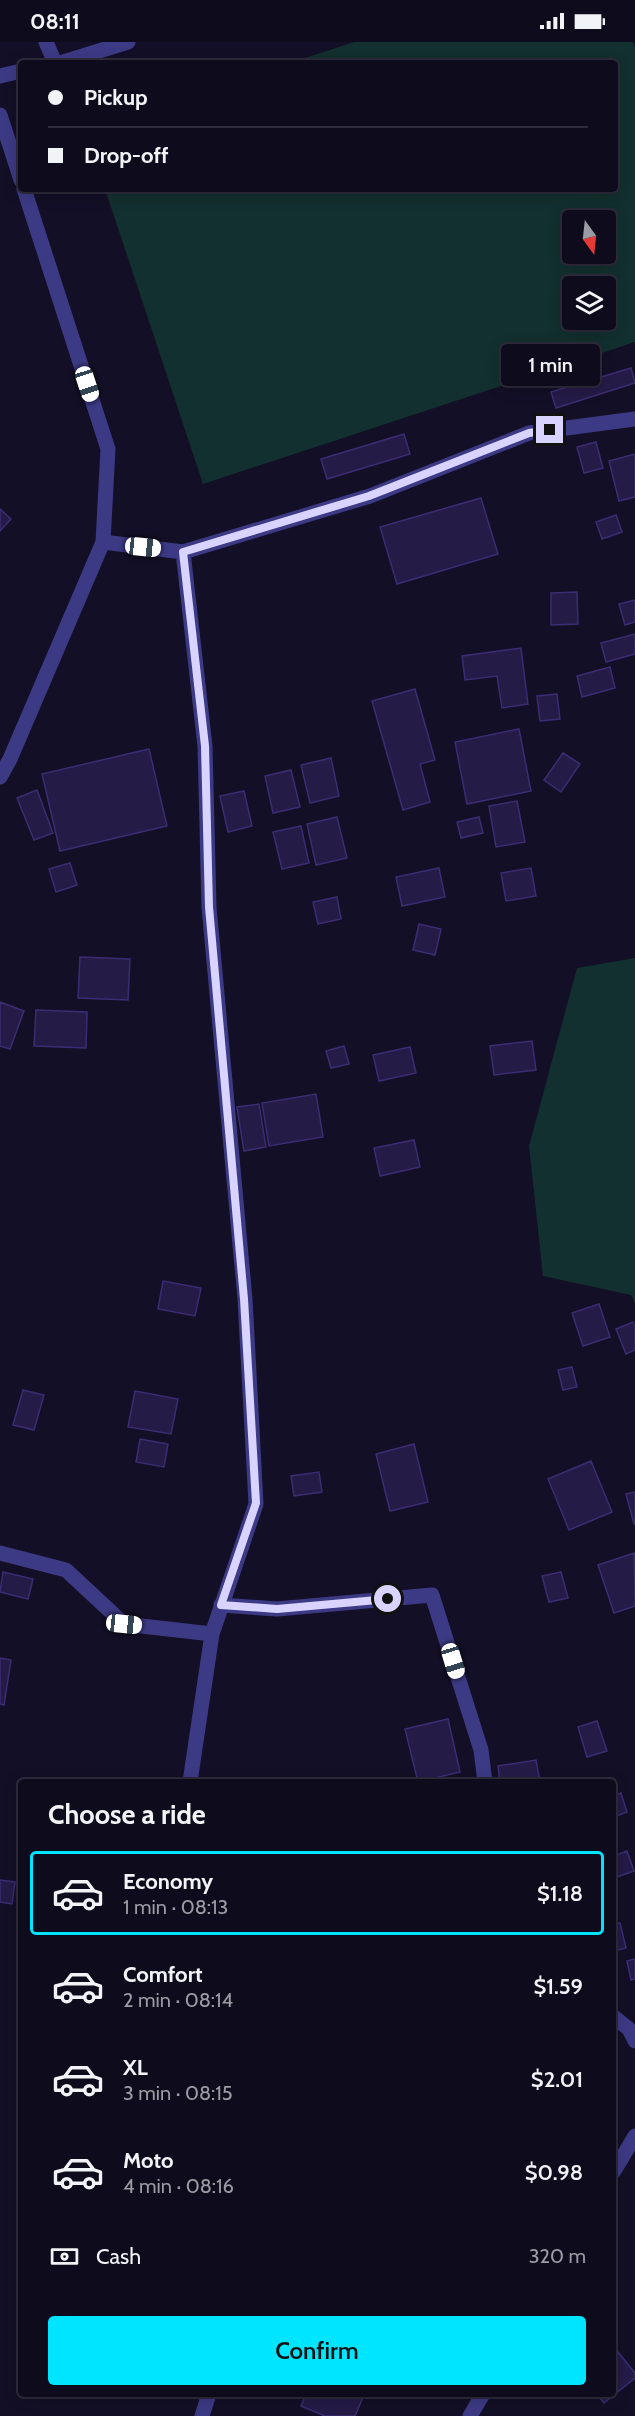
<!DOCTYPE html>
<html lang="en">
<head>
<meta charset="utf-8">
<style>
  body { margin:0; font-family:Cabin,sans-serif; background:#1c1929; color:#f1f3f6; height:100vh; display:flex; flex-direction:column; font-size:22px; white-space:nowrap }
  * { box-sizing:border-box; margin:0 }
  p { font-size:20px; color:#9b9ba3 }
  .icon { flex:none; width:33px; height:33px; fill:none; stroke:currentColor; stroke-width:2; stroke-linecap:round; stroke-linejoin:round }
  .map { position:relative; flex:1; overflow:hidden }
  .details { position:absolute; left:18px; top:1737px; width:598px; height:618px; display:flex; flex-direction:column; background:#0e0b1c; border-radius:6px; box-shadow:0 3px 15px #0003,0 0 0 2px #2e2b3b }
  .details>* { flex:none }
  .hud { position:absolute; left:18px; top:18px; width:600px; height:132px; border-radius:6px; box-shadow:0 3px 15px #0003,0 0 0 2px #2e2b3b; display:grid; align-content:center; height:132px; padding:0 30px; background:#0e0b1c }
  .needle { width:39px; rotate:165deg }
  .buttons { position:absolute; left:562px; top:168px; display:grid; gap:12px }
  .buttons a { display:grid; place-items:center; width:54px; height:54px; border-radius:6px; background:#0e0b1c; box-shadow:0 3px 15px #0003,0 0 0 2px #2e2b3b; font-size:30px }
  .end { position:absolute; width:27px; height:27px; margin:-14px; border:8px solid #d9d4ff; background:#111; box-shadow:0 0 0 3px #111 }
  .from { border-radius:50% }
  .bubble { position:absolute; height:42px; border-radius:6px; background:#0e0b1c; box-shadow:0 3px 15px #0003,0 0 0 2px #2e2b3b; font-size:20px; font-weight:600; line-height:42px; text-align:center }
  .car { position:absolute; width:18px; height:36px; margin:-18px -9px; border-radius:8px; box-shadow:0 0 4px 2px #0007; background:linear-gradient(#fff 24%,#345 0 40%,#fff 0 76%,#345 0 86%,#fff 0) }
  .hud b { display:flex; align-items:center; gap:21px; height:57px; font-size:22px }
  .hud b+b { border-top:2px solid #2e2b3b }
  .hud i { width:15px; height:15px; background:#f1f3f6 }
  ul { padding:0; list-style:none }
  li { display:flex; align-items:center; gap:18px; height:84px; margin:0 12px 9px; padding:0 18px; border:3px solid transparent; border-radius:6px }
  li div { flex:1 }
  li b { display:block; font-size:22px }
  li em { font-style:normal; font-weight:600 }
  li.current { border-color:#00e5ff }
  li>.icon { width:54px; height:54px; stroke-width:1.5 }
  h2 { padding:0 30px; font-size:27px; line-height:72px }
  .pay { display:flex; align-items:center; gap:15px; height:66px; padding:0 30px; font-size:22px }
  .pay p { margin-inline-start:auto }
  .primary-button { display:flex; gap:12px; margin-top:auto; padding:12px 30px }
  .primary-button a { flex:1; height:69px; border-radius:6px; background:#00e5ff; color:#111; font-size:24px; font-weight:600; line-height:69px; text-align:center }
  .status { display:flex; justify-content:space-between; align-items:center; height:42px; padding:0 30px; background:#0e0b1c; direction:ltr }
  .status svg { height:16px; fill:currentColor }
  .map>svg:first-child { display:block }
</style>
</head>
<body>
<div class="status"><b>08:11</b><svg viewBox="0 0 49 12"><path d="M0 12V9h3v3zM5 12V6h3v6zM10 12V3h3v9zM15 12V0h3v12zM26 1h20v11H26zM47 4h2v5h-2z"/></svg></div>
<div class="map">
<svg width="635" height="2374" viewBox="0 0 635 2374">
  <rect width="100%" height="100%" fill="#130f26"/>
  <!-- green -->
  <path fill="#12302f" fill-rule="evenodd" d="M354 0H633L635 6V300L203 442 105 147H615V21H290ZM573 178H606V212H573ZM573 244H606V278H573Z
    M635 916V1261L631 1253 543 1234 529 1104 577 926Z"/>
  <!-- building -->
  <path fill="#241b47" stroke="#3b2d73" stroke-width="1.5" d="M631 326 635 341 556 366 551 350Z
    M404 392 410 412 327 437 321 417Z
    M596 400 603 426 584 431 577 405Z
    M635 412V455L619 459 609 419Z
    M481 456 498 512 397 542 380 485Z
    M0 467 11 477 0 489Z
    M616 473 622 490 602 497 596 480Z
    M577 550 578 582 551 583V551Z
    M635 558V580L625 583 619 562Z
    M635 592V612L606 620 601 601Z
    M521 606 528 662 502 666 497 634 465 638 462 614Z
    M610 625 615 646 582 655 577 634Z
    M415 647 435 718 420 722 430 760 403 768 372 659Z
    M557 652 560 677 540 679 537 654Z
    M519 687 531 749 467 762 455 700Z
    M149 707 167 784 60 809 42 732Z
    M563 711 580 722 561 750 544 738Z
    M331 716 339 754 310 761 301 723Z
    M291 728 300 765 273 771 265 734Z
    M37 748 53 791 34 798 17 756Z
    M244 749 252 784 228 790 220 754Z
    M517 759 525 800 496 805 489 764Z
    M337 775 347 816 316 823 307 782Z
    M479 775 483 791 461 796 457 780Z
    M301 784 309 821 282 827 273 790Z
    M70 821 77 843 56 850 49 827Z
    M439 826 445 855 402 864 396 835Z
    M531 826 536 854 506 859 501 831Z
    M337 855 341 877 318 882 313 860Z
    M419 882 441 887 435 913 413 908Z
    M80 915 130 917 128 958 78 956Z
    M0 960 24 969 10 1007 0 1004Z
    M36 968 87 970 86 1006 34 1004Z
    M532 999 536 1028 494 1033 490 1004Z
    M344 1004 349 1022 331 1026 326 1009Z
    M410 1005 416 1031 379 1039 373 1013Z
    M316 1052 323 1095 269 1104 262 1061Z
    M259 1062 266 1105 244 1109 237 1065Z
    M414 1098 420 1125 380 1134 374 1106Z
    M163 1239 201 1246 195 1274 158 1267Z
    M599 1262 610 1295 583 1304 572 1271Z
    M633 1280 635 1284V1308L626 1312 616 1287Z
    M572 1325 577 1345 563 1348 558 1328Z
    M23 1348 44 1353 34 1388 13 1383Z
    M135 1349 178 1357 171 1392 128 1385Z
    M140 1397 168 1402 164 1425 136 1420Z
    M414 1402 428 1460 390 1469 376 1412Z
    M591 1419 612 1470 569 1488 548 1437Z
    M319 1430 322 1450 294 1454 291 1434Z
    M635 1450V1482H634L626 1452Z
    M634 1511 635 1564 614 1571 598 1523Z
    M3 1530 33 1537 28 1557 0 1550Z
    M561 1530 568 1556 549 1560 542 1534Z
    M0 1616 11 1618 4 1663 0 1662Z
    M448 1677 460 1730 418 1740 405 1687Z
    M597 1679 607 1709 587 1715 578 1685Z
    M536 1718 540 1740H500L498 1724Z
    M621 1751 627 1770 614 1775V1753Z
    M627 1809 634 1829 617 1835 614 1825V1814Z
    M0 1838 15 1840 12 1862 0 1860Z
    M620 1881 626 1906 614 1909V1882Z
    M635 1917V1937L631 1938 627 1919Z
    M614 2305 635 2331V2336L604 2361 597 2352H614Z
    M306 2352H361L364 2353 355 2374H325L301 2364Z"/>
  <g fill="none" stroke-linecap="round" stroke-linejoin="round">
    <!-- street -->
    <path stroke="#3d3a85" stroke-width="15" d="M46 0 55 21
      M60 21 128 0
      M0 34 21 29
      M0 73 21 138
      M103 500 183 510 370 454 529 391 635 377
      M183 510 205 704 209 865 245 1257 256 1462 212 1592 190 1740
      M0 735 10 717 103 500 108 407 24 147
      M0 1511 66 1528 124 1582 212 1592
      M221 1563 277 1567 432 1553 481 1708 485 1740
      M614 1975 629 1987 635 1999
      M614 2129 635 2094
      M202 2374 209 2352
      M470 2374 483 2352"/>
  </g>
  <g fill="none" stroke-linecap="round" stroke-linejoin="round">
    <!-- route -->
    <path stroke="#d9d4ff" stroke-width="8" d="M388 1557 277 1567 221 1563 256 1461 244 1257 209 865 205 704 183 510 369 454 529 391 550 388"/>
  </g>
</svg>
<div class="buttons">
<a><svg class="needle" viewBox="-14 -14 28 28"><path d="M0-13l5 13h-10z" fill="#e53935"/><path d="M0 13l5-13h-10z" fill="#9b9ba3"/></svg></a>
<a><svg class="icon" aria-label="layers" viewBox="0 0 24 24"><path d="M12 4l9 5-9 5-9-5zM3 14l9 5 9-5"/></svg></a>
</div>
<i class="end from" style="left:388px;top:1557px"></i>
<i class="end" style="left:550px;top:388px"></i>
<div class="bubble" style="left:501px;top:302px;width:99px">1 min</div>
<i class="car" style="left:87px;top:342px;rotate:162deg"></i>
<i class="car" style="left:143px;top:505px;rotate:96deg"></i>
<i class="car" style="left:124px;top:1582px;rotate:96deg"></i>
<i class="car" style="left:453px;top:1619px;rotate:163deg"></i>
<div class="hud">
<b><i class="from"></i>Pickup</b>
<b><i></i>Drop-off</b>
</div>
<section class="details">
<h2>Choose a ride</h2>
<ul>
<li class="current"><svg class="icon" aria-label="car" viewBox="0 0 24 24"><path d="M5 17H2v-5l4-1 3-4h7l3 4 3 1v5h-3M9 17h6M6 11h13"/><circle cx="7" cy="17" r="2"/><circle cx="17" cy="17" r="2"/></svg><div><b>Economy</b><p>1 min · 08:13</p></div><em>$1.18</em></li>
<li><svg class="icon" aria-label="car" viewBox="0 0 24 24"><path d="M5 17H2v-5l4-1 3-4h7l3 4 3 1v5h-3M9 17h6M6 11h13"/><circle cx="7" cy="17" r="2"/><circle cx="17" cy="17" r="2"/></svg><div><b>Comfort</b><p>2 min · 08:14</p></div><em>$1.59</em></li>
<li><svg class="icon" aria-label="car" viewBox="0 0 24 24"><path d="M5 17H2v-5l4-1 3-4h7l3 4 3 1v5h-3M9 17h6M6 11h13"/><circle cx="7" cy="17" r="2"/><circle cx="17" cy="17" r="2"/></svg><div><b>XL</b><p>3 min · 08:15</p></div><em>$2.01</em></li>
<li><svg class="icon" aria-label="car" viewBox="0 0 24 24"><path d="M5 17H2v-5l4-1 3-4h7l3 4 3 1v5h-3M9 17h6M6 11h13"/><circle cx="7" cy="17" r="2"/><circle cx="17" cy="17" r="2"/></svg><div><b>Moto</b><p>4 min · 08:16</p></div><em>$0.98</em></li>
</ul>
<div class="pay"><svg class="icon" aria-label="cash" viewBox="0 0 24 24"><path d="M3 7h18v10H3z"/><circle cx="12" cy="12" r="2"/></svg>Cash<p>320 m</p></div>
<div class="primary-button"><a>Confirm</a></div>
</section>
</div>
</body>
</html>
